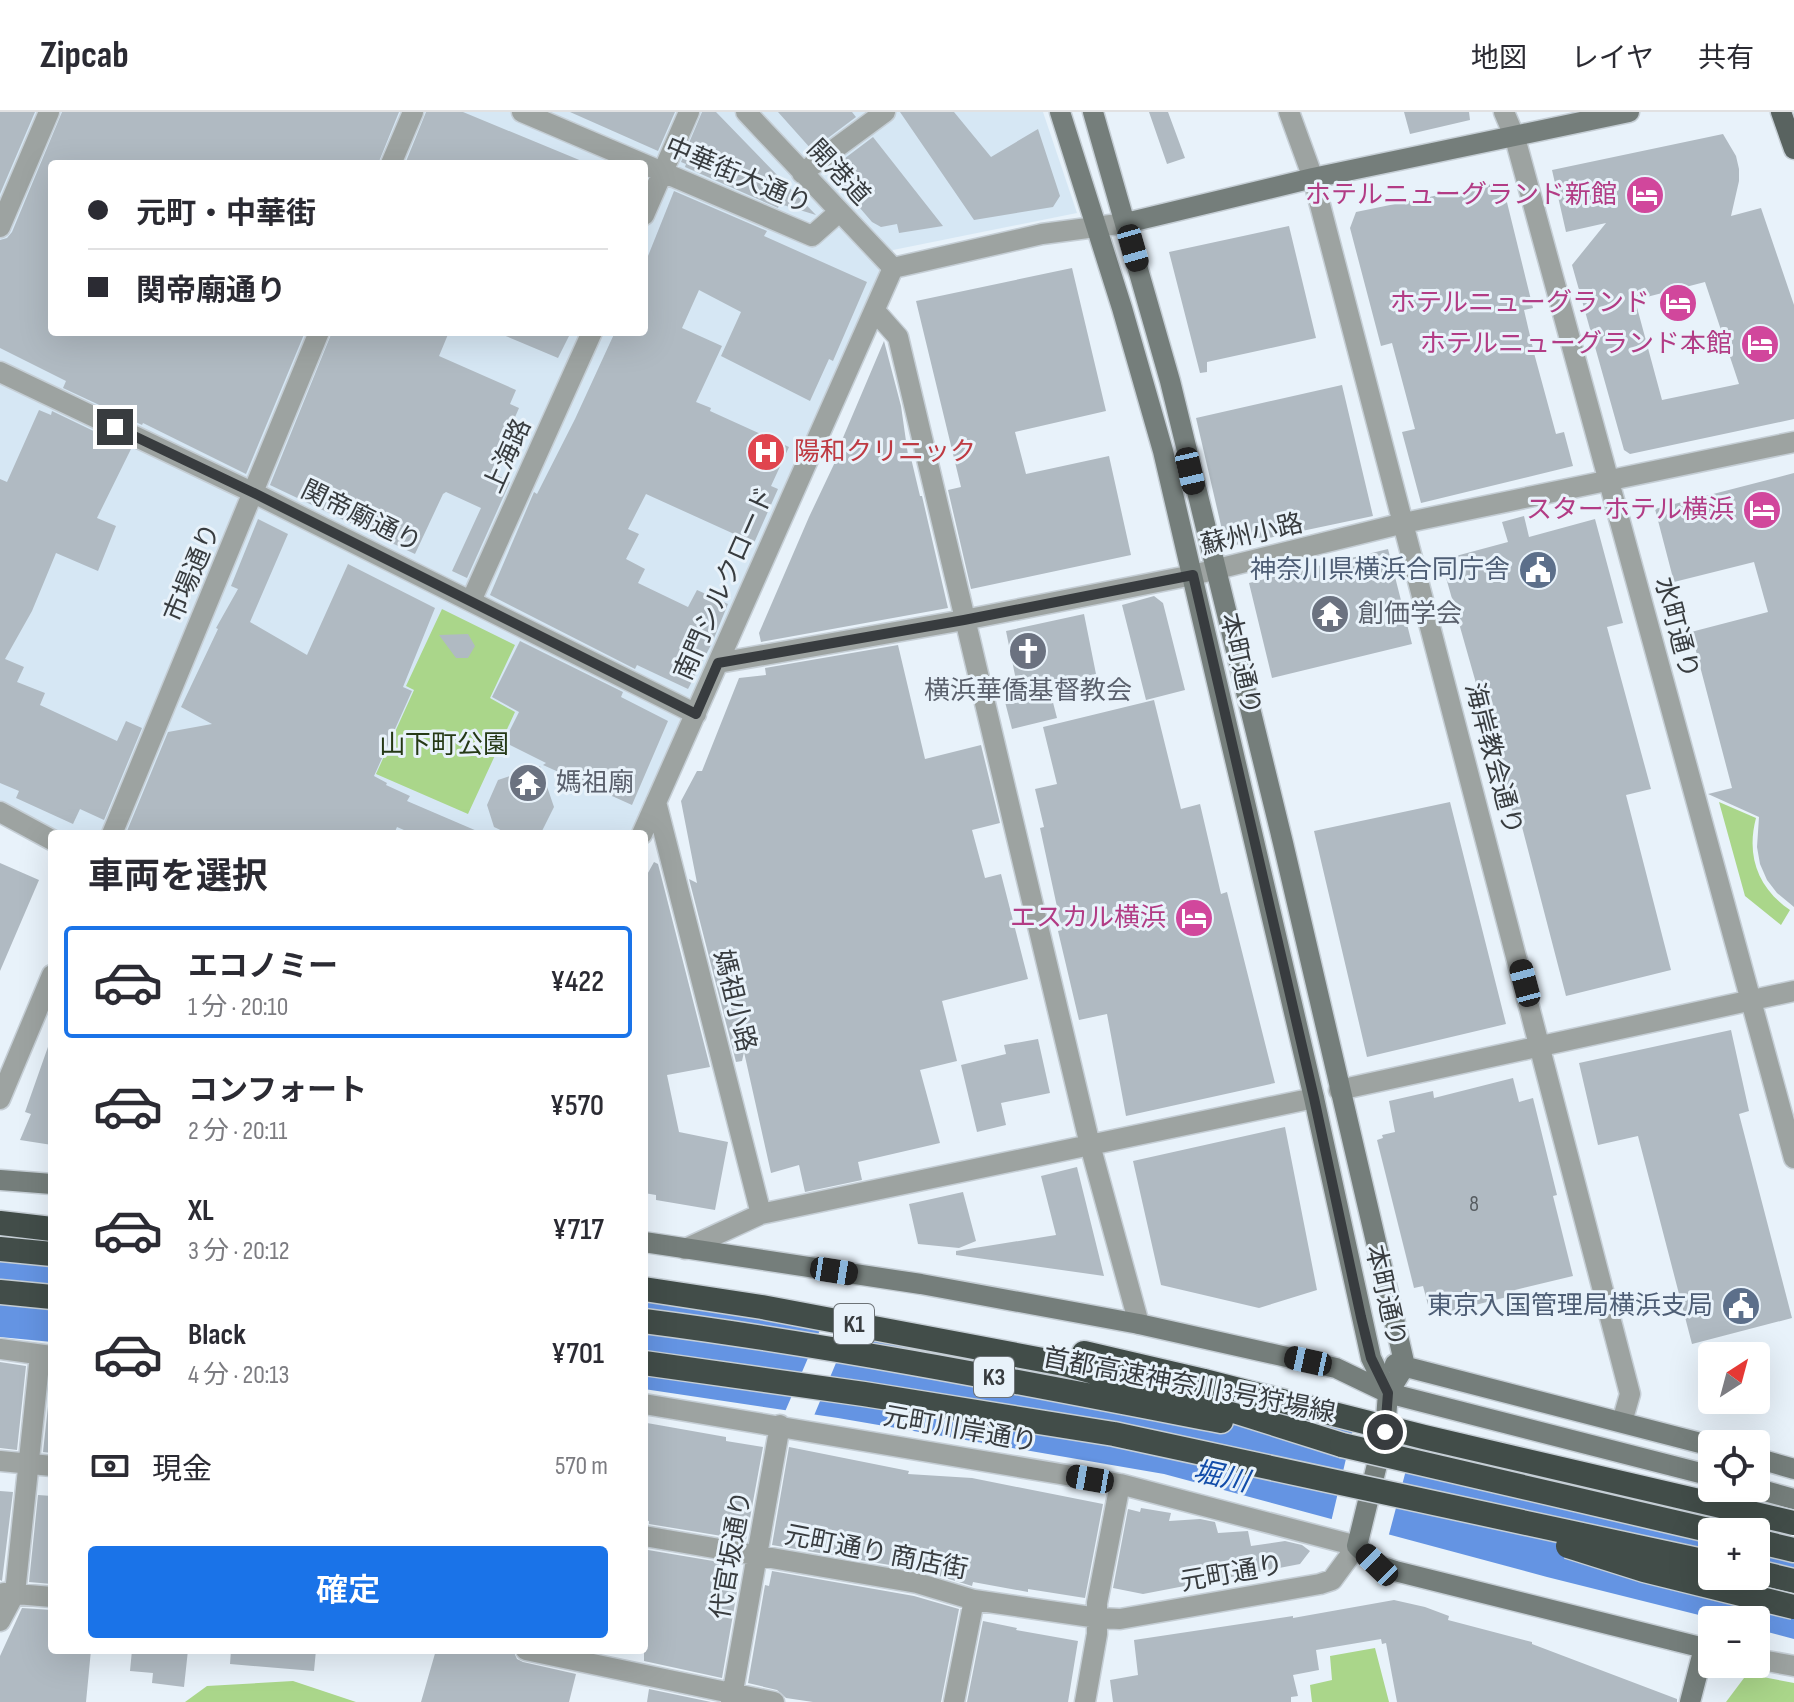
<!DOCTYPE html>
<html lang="ja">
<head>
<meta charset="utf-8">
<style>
  body { margin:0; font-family:"Sofia Sans Condensed","Noto Sans JP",sans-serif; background:#f2f2f3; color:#2b2b33; height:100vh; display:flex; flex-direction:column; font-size:30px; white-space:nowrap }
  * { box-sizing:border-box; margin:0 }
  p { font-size:26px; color:#7c7c81 }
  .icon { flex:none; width:44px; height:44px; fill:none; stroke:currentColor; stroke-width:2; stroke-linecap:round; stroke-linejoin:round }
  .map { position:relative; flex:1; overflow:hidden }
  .panel { position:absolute; left:48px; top:718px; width:600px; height:824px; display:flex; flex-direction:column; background:#fff; border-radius:8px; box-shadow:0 8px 32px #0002 }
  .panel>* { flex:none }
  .guide { position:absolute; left:48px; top:48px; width:600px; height:176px; border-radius:8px; box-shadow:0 8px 32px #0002; display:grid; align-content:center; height:176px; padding:0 40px; background:#fff }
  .needle { width:52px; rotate:36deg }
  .buttons { position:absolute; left:1698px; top:1230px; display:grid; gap:16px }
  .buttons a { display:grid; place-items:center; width:72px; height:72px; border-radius:8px; background:#fff; box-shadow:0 8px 32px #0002; font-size:40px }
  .end { position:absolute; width:36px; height:36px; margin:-18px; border:10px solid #383c3f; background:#fff; box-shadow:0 0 0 4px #fff }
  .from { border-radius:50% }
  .car { position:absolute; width:24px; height:48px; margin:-24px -12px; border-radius:10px; box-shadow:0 0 6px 2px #0007; background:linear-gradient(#222 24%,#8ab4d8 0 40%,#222 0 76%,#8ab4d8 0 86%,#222 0) }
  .guide b { display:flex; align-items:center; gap:28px; height:76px; font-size:30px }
  .guide b+b { border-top:2px solid #e1e1e2 }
  .guide i { width:20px; height:20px; background:#2b2b33 }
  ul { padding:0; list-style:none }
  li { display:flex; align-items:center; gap:24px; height:112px; margin:0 16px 12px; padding:0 24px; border:4px solid transparent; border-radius:8px }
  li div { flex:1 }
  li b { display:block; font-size:30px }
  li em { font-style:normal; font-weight:600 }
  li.on { border-color:#1a73e8 }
  li>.icon { width:72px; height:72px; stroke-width:1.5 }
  h2 { padding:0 40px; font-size:36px; line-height:96px }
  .pay { display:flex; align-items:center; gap:20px; height:88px; padding:0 40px; font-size:30px }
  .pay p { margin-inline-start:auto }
  .cta { display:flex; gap:16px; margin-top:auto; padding:16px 40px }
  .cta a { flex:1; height:92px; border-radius:8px; background:#1a73e8; color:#fff; font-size:32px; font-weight:600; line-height:92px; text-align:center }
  header { display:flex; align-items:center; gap:48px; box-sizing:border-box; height:112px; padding:0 40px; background:#fff; border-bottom:2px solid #e1e1e2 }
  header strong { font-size:38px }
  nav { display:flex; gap:44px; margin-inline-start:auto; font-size:28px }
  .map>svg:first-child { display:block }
</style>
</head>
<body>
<header>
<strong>Zipcab</strong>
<nav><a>地図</a><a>レイヤ</a><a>共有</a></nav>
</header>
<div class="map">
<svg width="1794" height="1590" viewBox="0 0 1794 1590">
  <rect width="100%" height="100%" fill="#e8f2fa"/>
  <!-- built -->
  <path fill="#d6e7f4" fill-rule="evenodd" d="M0 0H1043L1077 101 893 138 631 722H64L0 689ZM52 52H644V220H52Z"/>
  <!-- green -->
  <path fill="#aad68a" d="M442 497 515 533 490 586 515 600 468 702 376 662 414 578 406 574Z
    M1719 690 1756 706C1746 744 1758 776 1790 798L1781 813 1745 784Z
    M1375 1536 1389 1590H1312L1310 1573 1332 1568 1330 1544Z
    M1747 1562 1794 1571V1590H1726Z
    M293 1569 356 1590H185L207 1574Z"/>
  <!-- water -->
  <path fill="#6494e3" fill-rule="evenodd" d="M0 1122 52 1127V1230L0 1225Z
    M644 1172 821 1199 1368 1319 1752 1415 1794 1430V1527L1756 1517V1508H1719L1547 1465 1164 1362 838 1306 644 1277ZM1712 1420H1756V1464H1712Z"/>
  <!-- pier -->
  <path fill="#e8f2fa" d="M829 1197 856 1203 813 1306 784 1302Z
    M1354 1313 1414 1328 1388 1426 1331 1410Z"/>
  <!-- building -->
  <path fill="#b0bac2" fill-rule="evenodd" d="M0 0H35L0 82Z
    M62 0H399L378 52H52V220H305L246 362 143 311 142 313 63 276 66 269 0 236V128L7 126 12 120Z
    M426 0H463L589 52H405Z
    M570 0H675L658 39Z
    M702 0H716L816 103 780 92 778 96 685 55 686 52 681 50Z
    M778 0H852L856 5 812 38Z
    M900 0H954L991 45 1038 17 1060 84 1053 95 974 108Z
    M1149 0H1168L1185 46 1167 52Z
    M1404 0H1469L1470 8 1410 22Z
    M1723 22 1736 44 1739 57V69L1731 104 1761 96 1794 193V307L1630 342 1624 338 1572 153 1606 111 1566 120 1552 58ZM1705 170 1739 272 1662 288 1635 188Z
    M873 25 943 114 899 121 897 112 881 115 872 110 828 59Z
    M1502 70 1533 196 1524 198 1534 241 1556 322 1564 320 1573 354 1421 391 1402 320 1415 317 1392 231 1381 234 1350 116 1356 100Z
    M674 79 767 119 764 124 867 170 833 249 829 247 810 289 721 244 741 200 699 178 682 216 722 234 696 290 711 296 710 299 789 335 771 374 778 377 754 431 646 382 628 417 639 422 626 447 645 457 638 471 688 495 697 478 728 492 712 531 688 577 637 553 635 557 490 483 534 380 537 382 575 307 615 220H644V154Z
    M1289 114 1316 226 1207 250V260L1200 261 1169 140Z
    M1072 156 1106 299 1015 320 1026 362 1109 344 1131 443 971 477 948 378 961 375 916 189Z
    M332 220H449L439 244 516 278 510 292 519 296 491 360 510 370 467 466 452 459 481 396 446 380 443 382 415 442 270 373Z
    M496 220H571L558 246Z
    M884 229 901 294 908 343 910 342 920 384H922L948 496 761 530 759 521 809 405 845 329 842 328Z
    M1342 273 1373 404 1226 435 1196 306Z
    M39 298 51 303 52 299 131 337 97 406 116 414 98 459 56 441 32 499 5 547 24 555 17 570 45 581 40 593 117 629 126 609 142 616 104 708 80 697 73 712 16 686 19 679 0 671V367L7 370Z
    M1794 361V795L1777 781 1767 768 1760 752 1757 735 1759 705 1708 682 1732 676 1691 520 1768 500 1754 450 1674 470 1655 397Z
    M1524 404 1529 425 1595 407 1623 511 1607 515 1651 677 1626 683 1671 858 1566 884 1521 711 1516 712 1441 448 1508 430 1502 410Z
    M258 407 288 422 250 510 307 543 348 452 435 496 403 575 412 579 374 664 387 671 386 673 410 684 407 689 484 722H413L397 715 394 722H133L127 719 168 620 212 612 181 595 218 517 216 516 238 477 231 474Z
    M1388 437 1412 532 1272 566 1249 471Z
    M1154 484 1163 491 1185 578 1146 588 1122 493Z
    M1084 502 1096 562 1048 571 1057 606 1012 617 1004 586 1019 583 1006 519Z
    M468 522 475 534 468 546H456L439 523Z
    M520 529 623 580 621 585 668 609 632 693 543 653 546 651 504 630 519 600 492 585Z
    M898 533 925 647 981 633 1000 711 972 718 985 766 1001 762 1028 867 942 889 957 949 920 958 940 1031 858 1050 862 1068 805 1080 799 1053 771 1061 744 940 742 949 736 950 689 767 697 771 681 689 697 659H702L739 566 766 563 765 556Z
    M1154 588 1181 697 1200 692 1221 782 1227 780 1275 971 1126 1004 1107 902 1079 908 1058 819 1062 818 1040 716 1044 715 1035 677 1057 672 1043 615Z
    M540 654 554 695 542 719 534 722H509L494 715 487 693 498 668Z
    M1450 690 1506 912 1367 945 1314 719Z
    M654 750 658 752 710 955 667 963 679 1020 728 1030 715 1098 656 1088V1083L644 1081V768Z
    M0 751 39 768 0 859Z
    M1731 918 1749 999 1739 1002 1792 1206 1692 1232 1638 1024 1598 1033 1579 951Z
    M1038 927 1050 981 1001 991 1006 1013 977 1020 961 953 1006 942 1004 933Z
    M49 932H52V1033L20 1028 31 1002 25 1000Z
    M1513 966 1519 990 1533 986 1557 1083 1553 1084 1573 1164 1515 1178V1183L1431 1204 1423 1174 1414 1176 1377 1028 1383 1026 1382 1023 1395 1020 1389 989 1433 979 1434 986Z
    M1285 1015 1317 1178 1259 1196 1161 1173 1133 1049Z
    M1077 1055 1104 1164 956 1143V1139L1056 1123 1041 1064Z
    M963 1080 976 1129 959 1136 918 1132 909 1092Z
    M0 1250 26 1254 17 1338 0 1336Z
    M52 1258V1341L43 1340Z
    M647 1311 726 1325V1329L763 1335 746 1428 649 1412V1409L644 1408V1328Z
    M789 1335 909 1359 908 1362 972 1366 1103 1392 1085 1486 1028 1477V1480L973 1470 972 1474 919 1458 772 1433Z
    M0 1379 13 1380 2 1469 0 1468Z
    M38 1383 52 1384V1472L29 1470Z
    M1141 1396 1171 1401 1169 1409 1200 1407 1215 1410 1218 1421 1248 1419 1251 1434 1285 1429 1302 1433 1310 1439 1300 1452 1143 1482 1113 1476 1128 1397 1140 1400Z
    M648 1438 725 1451 723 1464 739 1468 722 1566 644 1549V1463Z
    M772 1459 914 1484 959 1497 941 1590H813L786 1586 777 1578 748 1571 765 1473 769 1474Z
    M1394 1488 1425 1495 1449 1504 1448 1508 1532 1530V1532L1677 1587V1590H1397L1386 1531 1382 1532 1381 1527 1316 1538 1319 1558 1293 1563 1298 1584 1291 1585V1590H1113L1110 1568 1138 1563 1134 1528 1293 1504V1506Z
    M22 1496 52 1498V1538H91L86 1590H0V1544Z
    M983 1509 1017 1516 1016 1518 1078 1529 1068 1590H967Z
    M132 1538H188L184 1575 152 1571 153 1561 130 1559Z
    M231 1538H316L314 1559 230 1552Z
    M436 1538H513L517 1547 523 1550 576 1562 569 1590H421Z
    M649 1577 711 1590H647Z"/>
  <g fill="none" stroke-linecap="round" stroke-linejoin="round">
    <!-- street casing -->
    <g stroke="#c5ced5" stroke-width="23">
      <path id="street" d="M522 0 812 124 839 100
        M746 0 893 156
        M1289 0 1313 66 1630 1282 1622 1310
        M1504 0 1515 26 1794 1046
        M391 52 413 0
        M802 61 885 0
        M644 103 689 0
        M0 115 49 0
        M893 156 1042 122 1126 111
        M875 199 898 225 1090 1033 1139 1212
        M0 260 254 381 696 602
        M471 489 592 220
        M718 551 964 508 1193 463 1404 411 1794 330
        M656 690 761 1102
        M0 700 52 728
        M112 722 319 220
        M642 722 893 156
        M1339 978 1794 879
        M0 987 52 863
        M685 1137 761 1102 1314 986
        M0 1237 51 1244
        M644 1292 1120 1372 1357 1434 1332 1468 1320 1472 1120 1507 1098 1506 974 1488 917 1471 644 1424
        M0 1349 52 1354
        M4 1481 52 1485
        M0 1509 15 1481 40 1243
        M526 1538 774 1590
        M1756 1547 1794 1554
        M731 1590 780 1313
        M954 1590 974 1488
        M1085 1590 1097 1522V1491L1120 1372"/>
    </g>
    <!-- secondary casing -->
    <g stroke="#c5ced5" stroke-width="23">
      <path id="secondary" d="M1060 0 1122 196 1163 339 1314 986 1371 1246 1388 1281
        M1093 0 1170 269 1283 731 1405 1254 1388 1281 1385 1320 1357 1434 1377 1453 1395 1459 1704 1536 1690 1590
        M1126 111 1313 66 1629 0
        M0 1068 52 1072
        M644 1130 921 1172 1139 1212 1336 1256 1388 1281 1712 1364
        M1395 1252 1712 1334
        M1756 1346 1794 1357
        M1754 1376 1794 1387"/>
    </g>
    <!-- primary casing -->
    <g stroke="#c5ced5" stroke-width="23">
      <path id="primary" d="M1781 0 1794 37"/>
    </g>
    <!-- highway casing -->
    <g stroke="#c5ced5" stroke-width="27">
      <path id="highway" d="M0 1111 52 1117
        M0 1137 52 1142
        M644 1177 762 1195 1064 1252 1215 1293 1342 1333
        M0 1180 52 1185
        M644 1209C837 1234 1029 1272 1221 1309
        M1084 1241 1204 1269
        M1756 1429 1794 1438
        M1756 1460 1794 1469"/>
    </g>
    <!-- street -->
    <use href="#street" stroke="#9da3a1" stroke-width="20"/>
    <!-- secondary -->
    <use href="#secondary" stroke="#757e7b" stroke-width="20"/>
    <!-- primary -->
    <use href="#primary" stroke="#596360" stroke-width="20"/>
    <!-- highway -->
    <use href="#highway" stroke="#424d49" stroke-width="24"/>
    <!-- highway-bridge casing -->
    <g stroke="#c5ced5" stroke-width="27" stroke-linecap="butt">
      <path id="highway-bridge" d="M644 1251 864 1282 1114 1322 1712 1451
        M1204 1269 1424 1325 1794 1411
        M1342 1333 1717 1420
        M1568 1434 1644 1458 1794 1495"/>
    </g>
    <!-- highway-bridge -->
    <use href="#highway-bridge" stroke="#424d49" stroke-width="24"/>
  </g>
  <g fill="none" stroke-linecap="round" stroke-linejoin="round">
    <!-- route -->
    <path stroke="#383c3f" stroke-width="10" d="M115 315 254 381 696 602 718 551 964 508 1193 463 1314 986 1361 1205 1371 1246 1388 1281 1385 1320"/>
  </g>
  <!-- icons -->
  <defs>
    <g id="hotel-disc" transform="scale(2)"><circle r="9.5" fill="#d1479c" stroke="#e8f2fa"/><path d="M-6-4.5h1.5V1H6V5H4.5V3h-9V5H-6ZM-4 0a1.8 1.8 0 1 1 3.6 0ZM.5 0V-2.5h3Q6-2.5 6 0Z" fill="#fff"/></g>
    <g id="hospital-disc" transform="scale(2)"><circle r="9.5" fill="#e0444e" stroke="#e8f2fa"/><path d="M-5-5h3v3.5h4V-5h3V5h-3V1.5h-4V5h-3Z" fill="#fff"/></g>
    <g id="civic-disc" transform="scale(2)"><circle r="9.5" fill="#5c6f8a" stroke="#e8f2fa"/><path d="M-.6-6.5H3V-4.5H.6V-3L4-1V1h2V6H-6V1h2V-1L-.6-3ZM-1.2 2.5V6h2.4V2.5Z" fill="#fff"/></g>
    <g id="temple-disc" transform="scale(2)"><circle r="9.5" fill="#6b7280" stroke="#e8f2fa"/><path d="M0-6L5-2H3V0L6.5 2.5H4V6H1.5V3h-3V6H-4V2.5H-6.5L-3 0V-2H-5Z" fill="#fff"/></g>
    <g id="church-disc" transform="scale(2)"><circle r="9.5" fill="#6b7280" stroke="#e8f2fa"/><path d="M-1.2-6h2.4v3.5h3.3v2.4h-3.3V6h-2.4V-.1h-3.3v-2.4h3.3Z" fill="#fff"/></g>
  </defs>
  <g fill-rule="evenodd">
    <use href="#hotel-disc" x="1645" y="83"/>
    <use href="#hotel-disc" x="1678" y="191"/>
    <use href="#hotel-disc" x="1760" y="232"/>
    <use href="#hospital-disc" x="766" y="340"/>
    <use href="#hotel-disc" x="1762" y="398"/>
    <use href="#civic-disc" x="1538" y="458"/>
    <use href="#temple-disc" x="1330" y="502"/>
    <use href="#church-disc" x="1028" y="539"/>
    <use href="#temple-disc" x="528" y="671"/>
    <use href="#hotel-disc" x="1194" y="806"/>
    <use href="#civic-disc" x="1741" y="1194"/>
  </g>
  <g text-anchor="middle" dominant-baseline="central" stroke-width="6" stroke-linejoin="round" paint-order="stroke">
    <!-- number labels -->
    <g font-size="22" fill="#565c60">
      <text x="1474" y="1092">8</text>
    </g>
    <!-- shield labels -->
    <g fill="#e8f2fa" stroke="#6d7377" stroke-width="2">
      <rect x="834" y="1192" width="40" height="40" rx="6"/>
      <rect x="974" y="1245" width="40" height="40" rx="6"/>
    </g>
    <g font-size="24" font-weight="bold" fill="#383c3f">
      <text x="854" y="1212">K1</text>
      <text x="994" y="1265">K3</text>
    </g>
    <!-- street labels -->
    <g font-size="26" fill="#383c3f" stroke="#e8f2fa">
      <text transform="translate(838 61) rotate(47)">開港道</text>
      <text transform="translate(738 64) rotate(23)">中華街大通り</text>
      <text transform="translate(508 344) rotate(-66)">上海路</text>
      <text transform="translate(361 405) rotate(26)">関帝廟通り</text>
      <text transform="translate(1252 423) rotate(-13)">蘇州小路</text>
      <text transform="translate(193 461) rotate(-67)">市場通り</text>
      <text transform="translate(725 472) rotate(-66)">南門シルクロード</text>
      <text transform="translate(1676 516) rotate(75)">水町通り</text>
      <text transform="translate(1240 552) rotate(77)">本町通り</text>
      <text transform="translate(1493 647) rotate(75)">海岸教会通り</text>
      <text transform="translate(734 889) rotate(76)">媽祖小路</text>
      <text transform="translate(1385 1184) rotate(77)">本町通り</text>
      <text transform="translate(1189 1274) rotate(11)">首都高速神奈川3号狩場線</text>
      <text transform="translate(960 1318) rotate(10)">元町川岸通り</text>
      <text transform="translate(876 1441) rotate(11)">元町通り 商店街</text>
      <text transform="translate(732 1443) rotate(-80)">代官坂通り</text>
      <text transform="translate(1232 1462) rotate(-10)">元町通り</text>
    </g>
    <!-- hotel labels -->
    <g font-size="26" fill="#b23c85" stroke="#e8f2fa" text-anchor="end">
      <text x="1617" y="83">ホテルニューグランド新館</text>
      <text x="1650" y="191">ホテルニューグランド</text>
      <text x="1732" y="232">ホテルニューグランド本館</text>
      <text x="1734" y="398">スターホテル横浜</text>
      <text x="1166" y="806">エスカル横浜</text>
    </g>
    <!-- health labels -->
    <g font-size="26" fill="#be3a42" stroke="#e8f2fa" text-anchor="start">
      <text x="794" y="340">陽和クリニック</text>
    </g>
    <!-- service labels -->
    <g font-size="26" fill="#4e5e75" stroke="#e8f2fa" text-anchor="end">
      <text x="1510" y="458">神奈川県横浜合同庁舎</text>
      <text x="1713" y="1194">東京入国管理局横浜支局</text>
    </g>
    <!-- worship labels -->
    <g font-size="26" fill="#5b616d" stroke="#e8f2fa" text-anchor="start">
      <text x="1358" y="502">創価学会</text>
      <text x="1028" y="579" text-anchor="middle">横浜華僑基督教会</text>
      <text x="556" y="671">媽祖廟</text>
    </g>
    <!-- park labels -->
    <g font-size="26" fill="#253915" stroke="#e8f2fa">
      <text x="444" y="633">山下町公園</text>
    </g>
    <!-- water labels -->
    <g font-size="28" font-style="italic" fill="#134da9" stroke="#e8f2fa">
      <text transform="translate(1221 1365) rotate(12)">堀川</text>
    </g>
  </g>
</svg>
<div class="buttons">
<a><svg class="needle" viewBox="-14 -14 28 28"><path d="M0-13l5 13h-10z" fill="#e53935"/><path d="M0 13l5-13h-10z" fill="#7c7c81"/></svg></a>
<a><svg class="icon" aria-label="locate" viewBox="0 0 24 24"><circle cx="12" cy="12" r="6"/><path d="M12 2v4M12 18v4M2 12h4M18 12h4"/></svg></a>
<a>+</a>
<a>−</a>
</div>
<i class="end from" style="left:1385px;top:1320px"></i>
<i class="end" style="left:115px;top:315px"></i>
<i class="car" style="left:1133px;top:136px;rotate:164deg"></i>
<i class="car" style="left:1190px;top:359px;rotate:167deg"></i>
<i class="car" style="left:1525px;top:871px;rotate:345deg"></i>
<i class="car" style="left:834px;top:1159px;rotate:99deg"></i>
<i class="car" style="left:1308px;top:1249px;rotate:282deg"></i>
<i class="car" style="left:1090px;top:1367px;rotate:280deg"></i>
<i class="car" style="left:1377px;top:1453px;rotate:314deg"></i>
<div class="guide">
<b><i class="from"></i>元町・中華街</b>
<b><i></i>関帝廟通り</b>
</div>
<section class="panel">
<h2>車両を選択</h2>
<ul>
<li class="on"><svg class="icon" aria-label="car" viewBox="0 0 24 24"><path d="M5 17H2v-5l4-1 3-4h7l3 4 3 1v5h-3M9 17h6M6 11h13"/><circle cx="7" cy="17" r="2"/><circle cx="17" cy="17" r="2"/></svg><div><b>エコノミー</b><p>1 分 · 20:10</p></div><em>¥422</em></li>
<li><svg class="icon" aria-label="car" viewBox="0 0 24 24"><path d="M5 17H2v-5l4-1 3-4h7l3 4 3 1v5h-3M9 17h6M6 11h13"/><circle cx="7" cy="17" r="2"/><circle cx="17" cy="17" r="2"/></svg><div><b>コンフォート</b><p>2 分 · 20:11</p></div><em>¥570</em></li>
<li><svg class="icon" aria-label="car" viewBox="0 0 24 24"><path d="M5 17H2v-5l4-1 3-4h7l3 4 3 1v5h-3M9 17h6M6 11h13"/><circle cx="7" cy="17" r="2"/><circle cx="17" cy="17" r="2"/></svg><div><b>XL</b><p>3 分 · 20:12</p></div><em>¥717</em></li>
<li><svg class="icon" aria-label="car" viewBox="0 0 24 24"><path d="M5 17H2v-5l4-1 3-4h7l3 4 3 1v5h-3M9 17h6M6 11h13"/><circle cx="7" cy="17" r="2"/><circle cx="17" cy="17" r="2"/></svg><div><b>Black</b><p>4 分 · 20:13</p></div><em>¥701</em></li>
</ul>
<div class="pay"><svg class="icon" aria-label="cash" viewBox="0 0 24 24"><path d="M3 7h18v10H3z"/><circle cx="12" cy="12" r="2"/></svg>現金<p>570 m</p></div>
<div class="cta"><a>確定</a></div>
</section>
</div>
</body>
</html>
